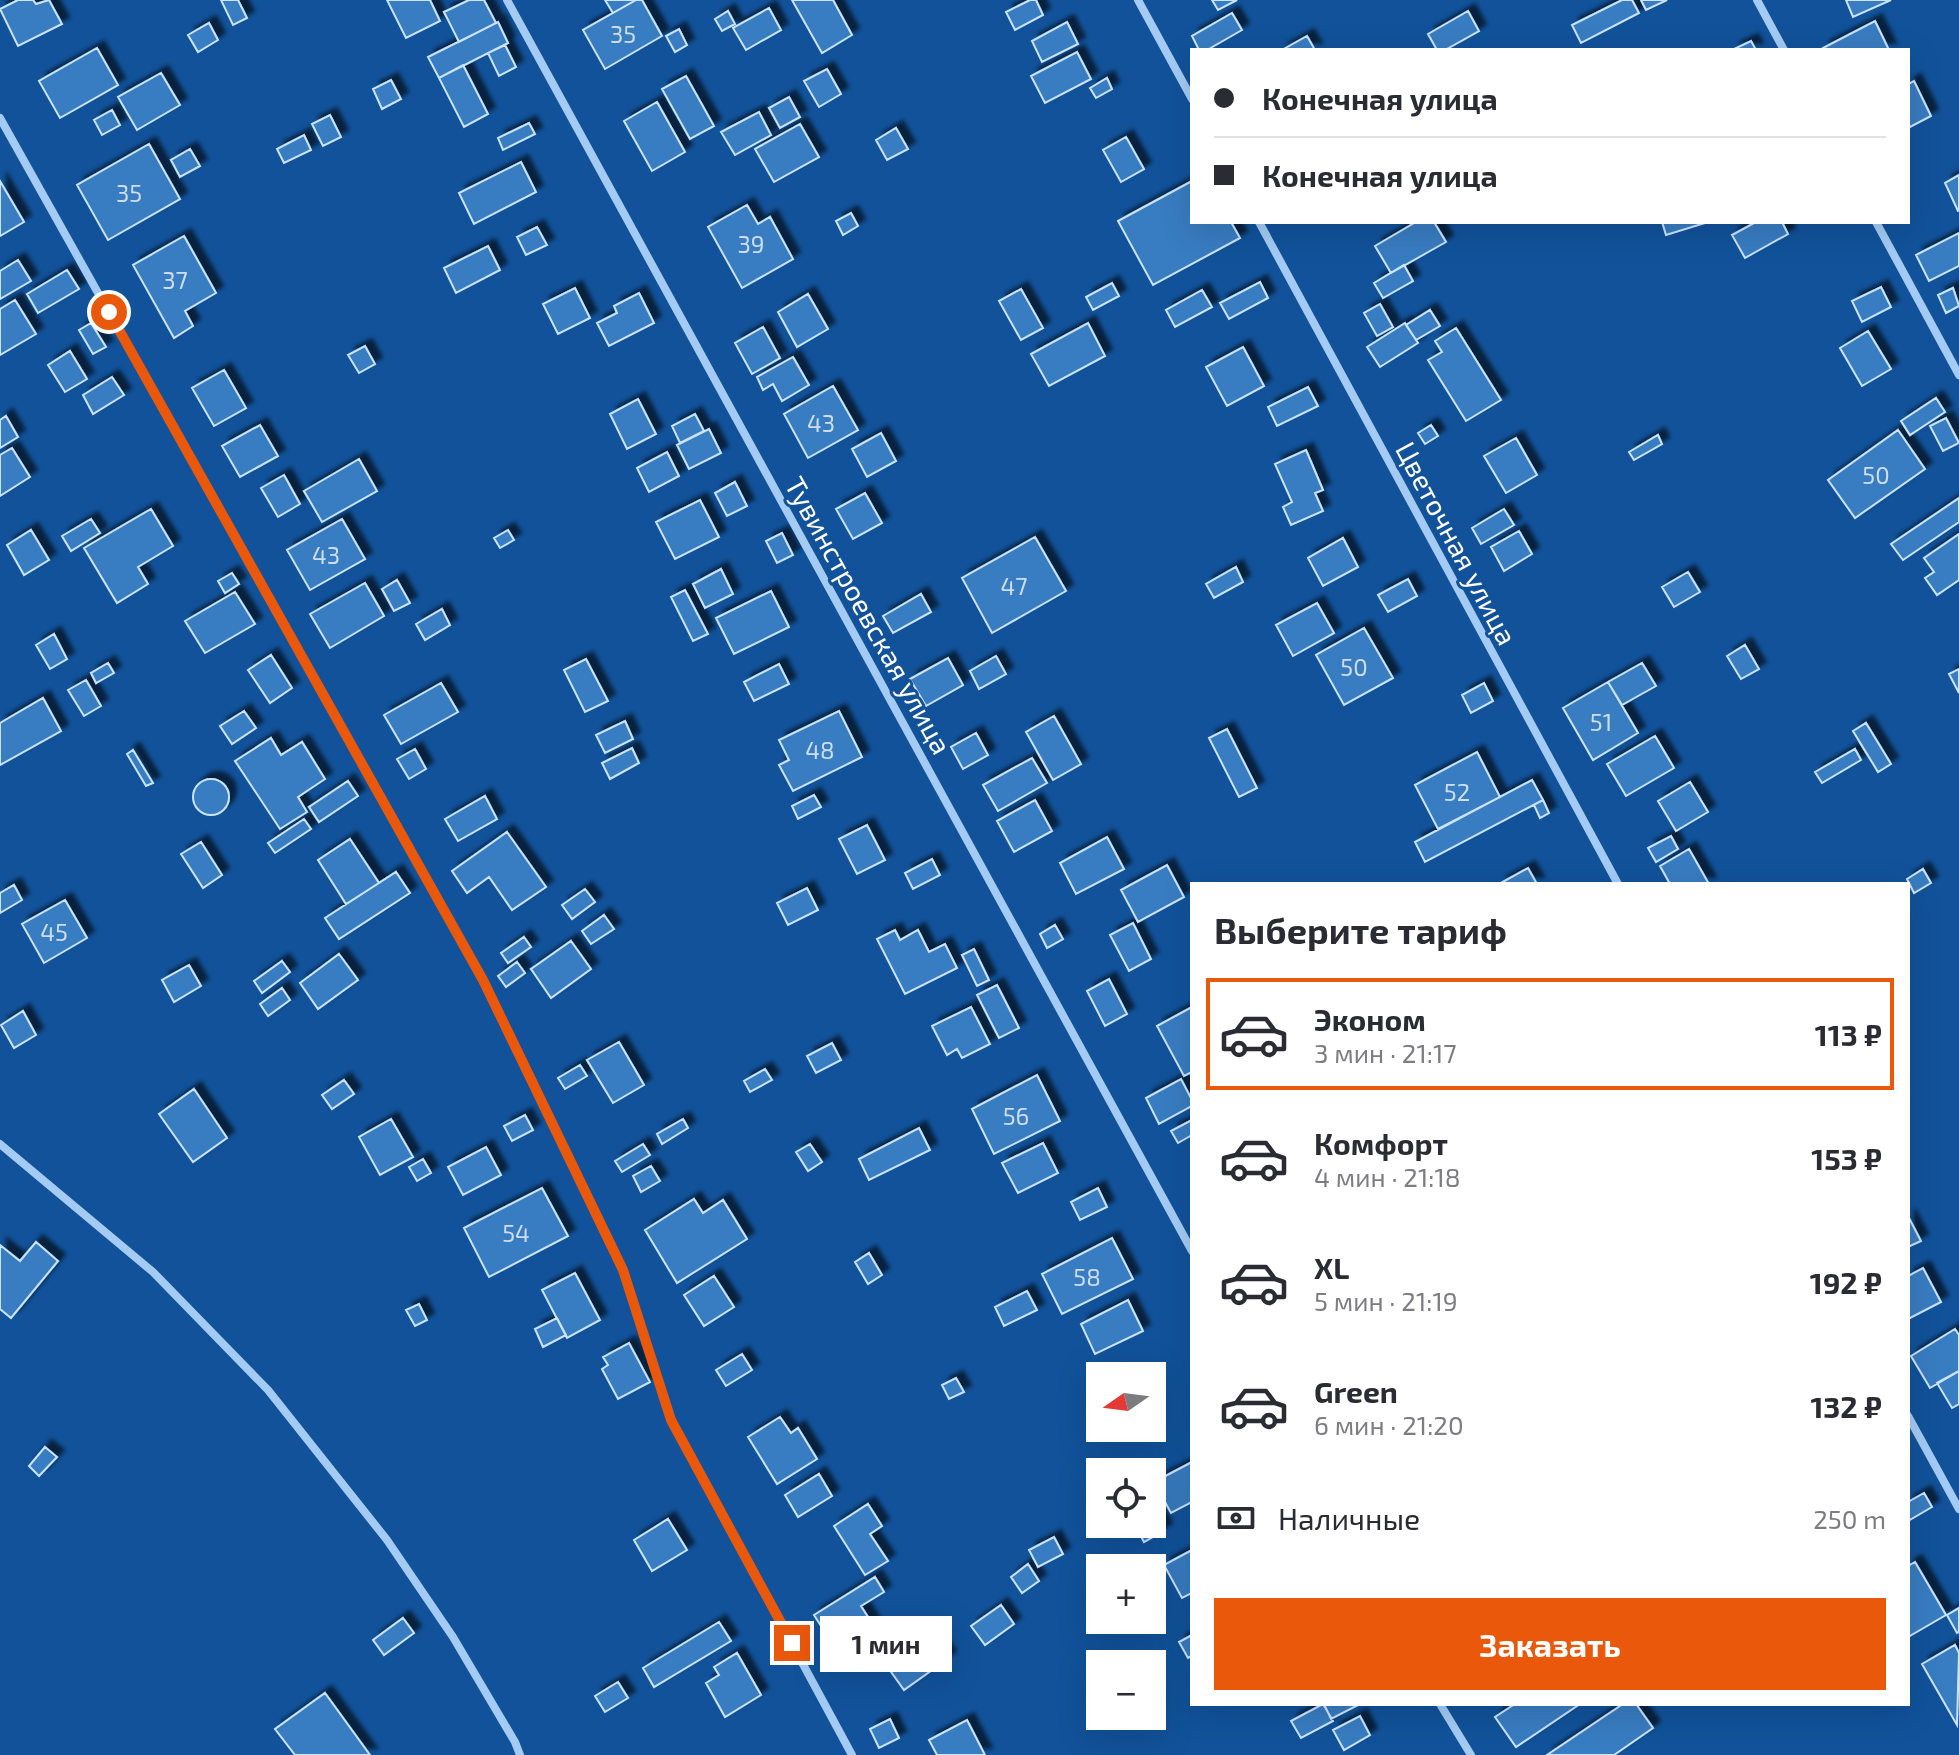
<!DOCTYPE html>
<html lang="ru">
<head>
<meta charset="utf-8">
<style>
  body { margin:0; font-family:"Exo 2",sans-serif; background:#f7f7f7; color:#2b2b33; height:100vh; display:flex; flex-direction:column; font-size:30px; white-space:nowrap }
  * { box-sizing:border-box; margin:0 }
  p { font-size:26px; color:#7c7c81 }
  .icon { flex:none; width:44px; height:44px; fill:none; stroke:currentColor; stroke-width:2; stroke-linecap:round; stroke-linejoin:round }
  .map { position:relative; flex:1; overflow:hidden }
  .side { position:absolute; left:1190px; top:882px; width:720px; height:824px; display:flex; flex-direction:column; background:#fff; border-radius:0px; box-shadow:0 8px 32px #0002 }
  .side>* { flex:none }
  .guide { position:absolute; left:1190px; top:48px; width:720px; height:176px; border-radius:0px; box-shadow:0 8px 32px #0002; display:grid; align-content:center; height:176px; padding:0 24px; background:#fff }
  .needle { width:52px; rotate:256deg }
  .buttons { position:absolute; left:1086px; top:1362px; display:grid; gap:16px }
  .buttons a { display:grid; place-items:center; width:80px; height:80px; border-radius:0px; background:#fff; box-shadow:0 8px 32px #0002; font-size:40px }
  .end { position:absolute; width:36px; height:36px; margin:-18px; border:10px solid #ea580c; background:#fff; box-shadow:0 0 0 4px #fff }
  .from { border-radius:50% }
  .bubble { position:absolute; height:56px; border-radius:0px; background:#fff; box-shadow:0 8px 32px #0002; font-size:26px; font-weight:700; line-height:56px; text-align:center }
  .guide b { display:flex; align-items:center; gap:28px; height:76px; font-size:30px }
  .guide b+b { border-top:2px solid #e1e1e2 }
  .guide i { width:20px; height:20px; background:#2b2b33 }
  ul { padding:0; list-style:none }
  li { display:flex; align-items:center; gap:24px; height:112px; margin:0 16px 12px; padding:0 8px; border:4px solid transparent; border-radius:0px }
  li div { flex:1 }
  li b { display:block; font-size:30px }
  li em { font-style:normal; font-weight:700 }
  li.selected { border-color:#ea580c }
  li>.icon { width:72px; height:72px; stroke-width:1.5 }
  h2 { padding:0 24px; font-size:36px; line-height:96px }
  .pay { display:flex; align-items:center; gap:20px; height:88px; padding:0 24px; font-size:30px }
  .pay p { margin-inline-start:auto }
  .action { display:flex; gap:16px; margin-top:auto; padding:16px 24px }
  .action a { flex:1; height:92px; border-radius:0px; background:#ea580c; color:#fff; font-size:32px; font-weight:700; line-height:92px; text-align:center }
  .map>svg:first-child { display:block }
</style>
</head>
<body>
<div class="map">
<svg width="1959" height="1755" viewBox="0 0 1959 1755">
  <defs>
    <filter id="shadow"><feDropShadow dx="7" dy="-7" stdDeviation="2" flood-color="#0009"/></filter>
  </defs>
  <rect width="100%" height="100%" fill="#11529a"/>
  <!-- building -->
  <path fill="#397bc1" stroke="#cbe4fe" stroke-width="2" filter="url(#shadow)" d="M18 0H33L36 4 49 0 62 24 18 46 0 9Z
    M221 0H238L247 18 233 25Z
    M387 0H430L440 21 406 38Z
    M469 0H484L496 23 459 42 444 12Z
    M605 0H636L613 13Z
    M636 0H642L662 36 605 69 583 30Z
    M792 0H833L852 35 822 53Z
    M1030 0H1036L1043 15 1015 30 1006 12Z
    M1212 0H1237L1218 10Z
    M1622 0H1632L1639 13 1581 43 1572 25Z
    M1641 0H1667L1646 10Z
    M1846 0H1891L1853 17Z
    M769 8 781 30 746 50 733 28Z
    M728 11 735 24 722 31 715 19Z
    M1468 11 1479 31 1445 50H1437L1428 34Z
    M1232 13 1242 30 1207 50H1199L1192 36Z
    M1875 21 1889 50H1824L1823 48Z
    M498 22 508 43 439 78 428 57Z
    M1067 22 1078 44 1042 62 1032 41Z
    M209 23 218 40 198 52 188 35Z
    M679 29 687 45 675 52 666 36Z
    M1307 36 1315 50H1282Z
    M1751 41 1756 50H1732Z
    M505 45 516 67 499 76 488 53Z
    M97 48 118 85 60 118 39 81Z
    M1077 52 1091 79 1045 103 1031 76Z
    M463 65 488 114 464 127 439 78Z
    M827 69 841 94 819 107 804 81Z
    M161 73 180 105 137 130 118 97Z
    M686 76 714 126 690 139 662 89Z
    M1107 78 1112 89 1096 98 1090 88Z
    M391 80 401 99 382 109 373 89Z
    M1914 81 1931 116 1908 128V84Z
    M789 97 800 117 780 128 769 108Z
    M657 102 685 152 652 171 624 121Z
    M112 110 120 125 102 135 94 120Z
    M759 112 771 135 735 155 721 132Z
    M330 115 341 137 323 146 312 124Z
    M529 123 535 134 503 150 498 138Z
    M800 124 819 157 774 182 755 149Z
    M896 128 908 149 887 160 876 140Z
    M304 135 311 150 284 163 277 149Z
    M1126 137 1144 169 1121 182 1103 150Z
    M149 144 180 199 108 240 77 185Z
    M190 149 200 166 180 177 171 160Z
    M521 162 536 192 474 224 459 193Z
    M1959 175V211H1958L1945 183Z
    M0 181 24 222 0 236Z
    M1192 181V222H1231L1240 238 1153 285 1118 221Z
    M747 205 758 224 770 217 793 259 742 288 708 227Z
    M851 213 858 226 843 235 836 221Z
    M1416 222H1434L1446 242 1391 273 1375 246Z
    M1662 222H1705V223L1666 235Z
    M1756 222H1782L1788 234 1745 258 1732 235Z
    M537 227 547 245 526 255 517 237Z
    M1959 233V266L1929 281 1916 255Z
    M184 236 216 293 185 311 193 326 174 338 133 265Z
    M488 246 500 270 456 293 444 268Z
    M18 260 31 281 0 299V271Z
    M1404 265 1413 281 1383 298 1374 283Z
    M67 270 79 289 38 313 27 294Z
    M1260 282 1268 298 1229 319 1220 303Z
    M1112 283 1119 296 1093 310 1086 297Z
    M1881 287 1891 307 1862 322 1852 301Z
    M575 288 590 318 558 334 543 304Z
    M1953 288 1959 306 1946 313 1938 295Z
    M1021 289 1043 328 1021 340 999 301Z
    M1202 290 1212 307 1175 327 1166 310Z
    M639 293 654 323 609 346 597 323 617 313 614 306Z
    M808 294 828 329 797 347 778 312Z
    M15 300 36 334 0 355V309Z
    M1380 304 1393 327 1377 336 1364 313Z
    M1430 310 1440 326 1416 340 1406 325Z
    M91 323 106 347 93 354 79 330Z
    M1088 323 1105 356 1049 386 1031 354Z
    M1405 323 1418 343 1380 367 1367 347Z
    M763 327 780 358 752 374 735 343Z
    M1456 328 1501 400 1466 421 1428 360 1442 352 1435 341Z
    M1868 331 1891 369 1862 386 1840 348Z
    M365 346 375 364 359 373 348 355Z
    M1243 347 1264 386 1227 406 1206 367Z
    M70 351 87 379 65 392 48 365Z
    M793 357 809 385 782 401 773 384 763 390 757 377Z
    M224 370 246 408 214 426 192 388Z
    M112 377 124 395 93 414 83 395Z
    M833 386 858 430 808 458 784 414Z
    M1308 387 1318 406 1277 426 1268 407Z
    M1936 398 1945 412 1910 435 1901 421Z
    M638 399 656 434 627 449 610 414Z
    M695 414 704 431 680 443 672 426Z
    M6 416 18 437 0 448V420Z
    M1946 418 1959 443 1943 451 1930 426Z
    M260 425 278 456 240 477 222 446Z
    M1431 425 1438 436 1425 444 1418 433Z
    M709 429 721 453 689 469 677 445Z
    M1898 430 1925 469 1855 518 1828 480Z
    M881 433 896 461 867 477 852 449Z
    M1658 435 1662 444 1634 460 1629 452Z
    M1516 438 1537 475 1506 493 1484 456Z
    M12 448 30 477 0 496V455Z
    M1306 450 1323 490 1315 493 1323 511 1291 525 1283 507 1292 502 1275 464Z
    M667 452 679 476 649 492 637 468Z
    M359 459 377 491 322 522 304 491Z
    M284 475 300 504 278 517 261 488Z
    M735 482 747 506 727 516 715 493Z
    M865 493 882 523 853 539 836 509Z
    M1959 498V522L1903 560 1891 544Z
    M700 500 719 537 675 559 656 522Z
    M151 509 173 546 138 567 148 584 117 603 84 548Z
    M1504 509 1514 525 1481 544 1472 528Z
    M91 519 100 533 71 551 62 536Z
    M342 519 365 559 310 590 287 550Z
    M31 530 49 560 24 575 7 545Z
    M508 530 514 540 500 548 494 538Z
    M1519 531 1532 554 1504 571 1491 547Z
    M782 533 793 555 777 563 766 541Z
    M1959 534V580L1937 595 1925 578 1934 572 1924 558Z
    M1035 537 1066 591 992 633 962 578Z
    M1343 538 1358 567 1323 586 1308 558Z
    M1236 567 1243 582 1214 598 1206 584Z
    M721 569 733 594 705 608 693 584Z
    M1688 572 1700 592 1674 607 1662 587Z
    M232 573 239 584 225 593 218 581Z
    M1408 579 1417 596 1388 612 1378 595Z
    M397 580 410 603 394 611 382 589Z
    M365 583 384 616 330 648 310 614Z
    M685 590 708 634 693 641 671 597Z
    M771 591 789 627 734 654 716 618Z
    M235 592 255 624 205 653 185 621Z
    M921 594 931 612 893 633 883 616Z
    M1317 603 1334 633 1293 656 1276 625Z
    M442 609 450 625 425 640 416 624Z
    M1364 628 1393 678 1344 705 1316 655Z
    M54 634 67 659 50 669 36 645Z
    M1745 645 1759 669 1741 679 1727 656Z
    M271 655 292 688 270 703 248 670Z
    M996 656 1006 674 979 689 970 671Z
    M948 658 963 685 926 706 910 679Z
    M586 659 608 701 585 712 564 670Z
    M108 663 114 673 96 683 91 673Z
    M1642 663 1656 686 1622 705 1608 682Z
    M779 664 789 684 754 701 744 682Z
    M1959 669V693L1949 674Z
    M86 680 101 706 84 716 68 690Z
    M1608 682 1638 733 1593 760 1563 708Z
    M441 683 458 712 401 744 384 715Z
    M1484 683 1493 701 1471 713 1462 695Z
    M43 698 61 731 0 765V723Z
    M244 711 256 728 232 744 220 726Z
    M839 711 862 757 793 791 779 765 789 760 779 740Z
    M1054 716 1081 764 1053 780 1026 732Z
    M625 721 633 739 605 753 596 735Z
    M1866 723 1891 764 1878 772 1853 731Z
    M1227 729 1257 788 1239 797 1209 738Z
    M976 733 988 755 963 769 951 747Z
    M1655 736 1674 768 1626 796 1607 764Z
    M271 738 281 755 302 742 325 779 298 797 307 812 280 829 235 761Z
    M632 748 639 763 610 779 602 763Z
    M415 749 426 769 409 779 397 759Z
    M1855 749 1861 760 1822 783 1815 772Z
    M133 750 153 783 146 786 127 754Z
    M1477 752 1500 797 1438 829 1415 785Z
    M1032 758 1047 783 998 811 983 785Z
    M193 797a18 18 0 1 1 36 0a18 18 0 1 1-36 0Z
    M1532 780 1543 800 1425 862 1415 842Z
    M348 781 358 796 319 822 309 807Z
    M1690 782 1708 812 1676 831 1658 801Z
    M814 795 821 807 798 819 792 806Z
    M485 796 497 819 458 841 445 819Z
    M1035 800 1052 831 1014 852 997 821Z
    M1543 800 1549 813 1540 818 1534 805Z
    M304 819 311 829 275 853 268 843Z
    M867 825 885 860 857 874 839 839Z
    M507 832 546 887 512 910 489 877 467 893 452 871Z
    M1671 836 1678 849 1656 862 1648 848Z
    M1107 837 1124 869 1076 894 1060 863Z
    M350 839 379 883 346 904 318 860Z
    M201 842 222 875 203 888 181 854Z
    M1689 849 1709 884H1670L1660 866Z
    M932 859 940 875 913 889 905 873Z
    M1167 865 1184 897 1138 922 1121 890Z
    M1528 868 1537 884H1499Z
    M1923 869 1931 883 1914 893 1907 879Z
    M396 872 410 893 339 939 325 918Z
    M14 885 22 900 0 913V893Z
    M807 888 818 910 788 925 777 903Z
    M585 889 595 902 572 919 562 905Z
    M65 900 87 938 44 963 22 924Z
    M604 915 614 929 591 944 582 931Z
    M1133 923 1151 959 1129 971 1110 935Z
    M1055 925 1063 939 1047 948 1040 934Z
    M895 930 900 940 918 930 929 952 945 944 957 968 905 994 877 939Z
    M524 937 531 947 508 963 501 953Z
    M571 941 591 969 551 998 531 969Z
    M974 949 989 980 977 986 962 955Z
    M339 954 358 980 318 1009 300 983Z
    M282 961 290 972 262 993 254 981Z
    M517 962 525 973 506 987 498 976Z
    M189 965 201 986 174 1002 162 980Z
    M1109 979 1127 1014 1105 1026 1087 991Z
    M997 985 1019 1028 999 1038 977 995Z
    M282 988 290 1000 268 1016 260 1004Z
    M971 1007 990 1044 962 1058 957 1049 947 1055 932 1026Z
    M1192 1007V1072L1184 1076 1157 1026Z
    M23 1011 36 1035 14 1048 1 1025Z
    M619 1042 644 1085 613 1103 587 1060Z
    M832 1043 841 1060 816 1073 807 1056Z
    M580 1065 587 1076 565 1089 558 1078Z
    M765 1069 772 1080 750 1092 744 1081Z
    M1037 1075 1060 1121 994 1154 972 1109Z
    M1181 1079 1192 1100V1106L1159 1124 1146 1098Z
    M344 1080 354 1094 332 1109 322 1095Z
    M194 1089 227 1138 193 1162 159 1114Z
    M525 1115 533 1130 512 1141 504 1126Z
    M391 1119 413 1157 380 1175 359 1137Z
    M683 1119 688 1128 662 1144 657 1134Z
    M1192 1120V1135L1178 1143 1171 1131Z
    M919 1128 930 1150 869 1180 859 1159Z
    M1043 1143 1058 1173 1018 1193 1002 1163Z
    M643 1144 650 1155 622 1172 615 1161Z
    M810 1144 822 1162 808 1171 796 1152Z
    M486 1147 501 1175 463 1195 448 1167Z
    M423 1159 431 1173 417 1181 409 1167Z
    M651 1166 660 1181 641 1192 633 1176Z
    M542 1188 568 1236 489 1277 464 1228Z
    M1098 1188 1107 1207 1080 1220 1071 1202Z
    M694 1199 703 1213 723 1200 747 1239 677 1283 645 1230Z
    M1908 1216 1921 1241 1908 1247Z
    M1112 1238 1133 1279 1062 1314 1042 1274Z
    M36 1242 58 1261 11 1318 0 1309V1245L20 1261Z
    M869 1253 882 1275 868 1284 855 1262Z
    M1923 1268 1941 1302 1908 1319V1276Z
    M575 1273 600 1320 567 1338 542 1290Z
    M714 1276 734 1307 704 1326 684 1295Z
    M1027 1291 1037 1310 1004 1326 995 1307Z
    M1128 1300 1143 1331 1095 1354 1081 1324Z
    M419 1304 427 1320 415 1326 406 1310Z
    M557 1318 566 1335 543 1347 535 1329Z
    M1955 1329 1959 1335V1371L1930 1388 1911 1356Z
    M629 1343 650 1382 618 1399 602 1369 608 1365 603 1357Z
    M742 1354 752 1370 726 1386 716 1370Z
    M1959 1371V1404L1952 1408 1937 1383Z
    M956 1378 964 1392 949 1399 942 1385Z
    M780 1417 791 1433 798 1428 817 1459 777 1484 748 1437Z
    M45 1447 57 1457 39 1476 29 1466Z
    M1192 1462V1502L1171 1513 1154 1482Z
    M819 1474 832 1496 798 1517 785 1495Z
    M1924 1493 1932 1507 1908 1521V1502Z
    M868 1504 882 1526 870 1534 888 1561 865 1575 834 1526Z
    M1157 1515 1165 1530 1144 1542 1136 1527 1152 1524V1518Z
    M668 1519 687 1550 652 1571 634 1540Z
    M1054 1537 1063 1554 1038 1567 1029 1550Z
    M1192 1550V1593L1182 1598 1164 1565Z
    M1915 1562 1946 1615 1908 1637V1566Z
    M1028 1564 1039 1581 1022 1593 1011 1577Z
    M875 1577 884 1592 861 1606 875 1628 837 1651 814 1615Z
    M1001 1605 1014 1624 985 1645 971 1626Z
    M1959 1608V1632L1957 1633 1947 1615Z
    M403 1618 414 1633 384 1655 373 1640Z
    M719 1622 731 1641 654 1687 643 1668Z
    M910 1633 921 1649 936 1638 949 1658 904 1690 879 1655Z
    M1192 1635V1656L1188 1658 1179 1642Z
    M1955 1645 1959 1653 1957 1725 1922 1664Z
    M737 1653 761 1695 725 1717 706 1683 719 1675 714 1667Z
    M618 1682 628 1698 605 1712 595 1696Z
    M325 1693 370 1755H295L275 1729Z
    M1323 1704 1333 1721 1301 1738 1291 1721Z
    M1324 1704H1360L1331 1719Z
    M1515 1704H1580L1516 1747 1495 1717Z
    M1623 1704H1636L1653 1728 1614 1755H1547Z
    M1360 1716 1370 1735 1344 1750 1333 1730Z
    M890 1719 899 1738 879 1748 870 1729Z
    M967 1720 985 1755H937L929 1740Z"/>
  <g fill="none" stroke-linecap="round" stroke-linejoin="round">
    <!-- minor -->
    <path stroke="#a3cbf4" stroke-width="8" d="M507 0 1192 1251
      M1138 0 1192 99
      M1757 0 1784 50
      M0 118 483 980 623 1270 671 1420 852 1755
      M1259 222 1618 884
      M1876 222 1959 375
      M0 1144 153 1272 268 1390 387 1540 453 1637 515 1742 520 1755
      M1908 1416 1959 1509
      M1440 1704 1471 1755"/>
  </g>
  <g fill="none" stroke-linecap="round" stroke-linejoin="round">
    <!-- route -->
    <path stroke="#ea580c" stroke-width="10" d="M109 312 483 980 623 1270 671 1420 792 1643"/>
  </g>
  <g text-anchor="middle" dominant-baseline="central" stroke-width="6" stroke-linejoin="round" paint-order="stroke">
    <!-- number labels -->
    <g font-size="24" fill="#cedef0">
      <text x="623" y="33">35</text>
      <text x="129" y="192">35</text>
      <text x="751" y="243">39</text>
      <text x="175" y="279">37</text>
      <text x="821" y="422">43</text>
      <text x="1876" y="474">50</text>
      <text x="326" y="554">43</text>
      <text x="1014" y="585">47</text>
      <text x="1354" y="666">50</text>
      <text x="1601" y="721">51</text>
      <text x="820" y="749">48</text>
      <text x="1457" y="791">52</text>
      <text x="54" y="931">45</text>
      <text x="1016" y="1115">56</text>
      <text x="516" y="1232">54</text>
      <text x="1087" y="1276">58</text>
    </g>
    <!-- street labels -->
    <g font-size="28" fill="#fff" stroke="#11529a">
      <text transform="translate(1457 543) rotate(62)">Цветочная улица</text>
      <text transform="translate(869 615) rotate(61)">Тувинстроевская улица</text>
    </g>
  </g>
</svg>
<div class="buttons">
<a><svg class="needle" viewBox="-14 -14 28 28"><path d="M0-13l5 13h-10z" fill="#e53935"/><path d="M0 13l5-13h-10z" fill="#7c7c81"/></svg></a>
<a><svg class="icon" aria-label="locate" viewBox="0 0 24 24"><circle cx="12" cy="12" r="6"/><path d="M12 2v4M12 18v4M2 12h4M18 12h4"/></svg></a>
<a>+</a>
<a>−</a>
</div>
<i class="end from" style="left:109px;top:312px"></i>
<i class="end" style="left:792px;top:1643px"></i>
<div class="bubble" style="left:820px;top:1616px;width:132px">1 мин</div>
<div class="guide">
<b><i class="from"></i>Конечная улица</b>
<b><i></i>Конечная улица</b>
</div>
<section class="side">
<h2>Выберите тариф</h2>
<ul>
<li class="selected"><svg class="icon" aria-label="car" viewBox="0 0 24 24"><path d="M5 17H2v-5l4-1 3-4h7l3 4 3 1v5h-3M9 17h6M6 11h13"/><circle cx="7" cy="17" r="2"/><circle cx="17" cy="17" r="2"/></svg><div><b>Эконом</b><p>3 мин · 21:17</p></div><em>113 ₽</em></li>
<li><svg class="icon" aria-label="car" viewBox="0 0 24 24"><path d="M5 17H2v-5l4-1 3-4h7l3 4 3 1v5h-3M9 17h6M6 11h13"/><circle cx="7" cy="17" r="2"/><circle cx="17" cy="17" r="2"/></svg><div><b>Комфорт</b><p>4 мин · 21:18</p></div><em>153 ₽</em></li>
<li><svg class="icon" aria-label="car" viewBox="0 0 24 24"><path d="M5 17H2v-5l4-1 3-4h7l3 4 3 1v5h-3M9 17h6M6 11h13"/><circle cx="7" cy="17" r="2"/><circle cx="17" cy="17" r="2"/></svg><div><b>XL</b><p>5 мин · 21:19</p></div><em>192 ₽</em></li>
<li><svg class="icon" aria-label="car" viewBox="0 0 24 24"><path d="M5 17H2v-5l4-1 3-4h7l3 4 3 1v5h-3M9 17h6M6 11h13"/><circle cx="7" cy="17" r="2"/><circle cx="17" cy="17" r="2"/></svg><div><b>Green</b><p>6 мин · 21:20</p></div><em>132 ₽</em></li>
</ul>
<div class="pay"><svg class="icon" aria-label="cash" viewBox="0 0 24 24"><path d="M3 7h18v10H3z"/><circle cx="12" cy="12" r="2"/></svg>Наличные<p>250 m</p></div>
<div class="action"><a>Заказать</a></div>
</section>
</div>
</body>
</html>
